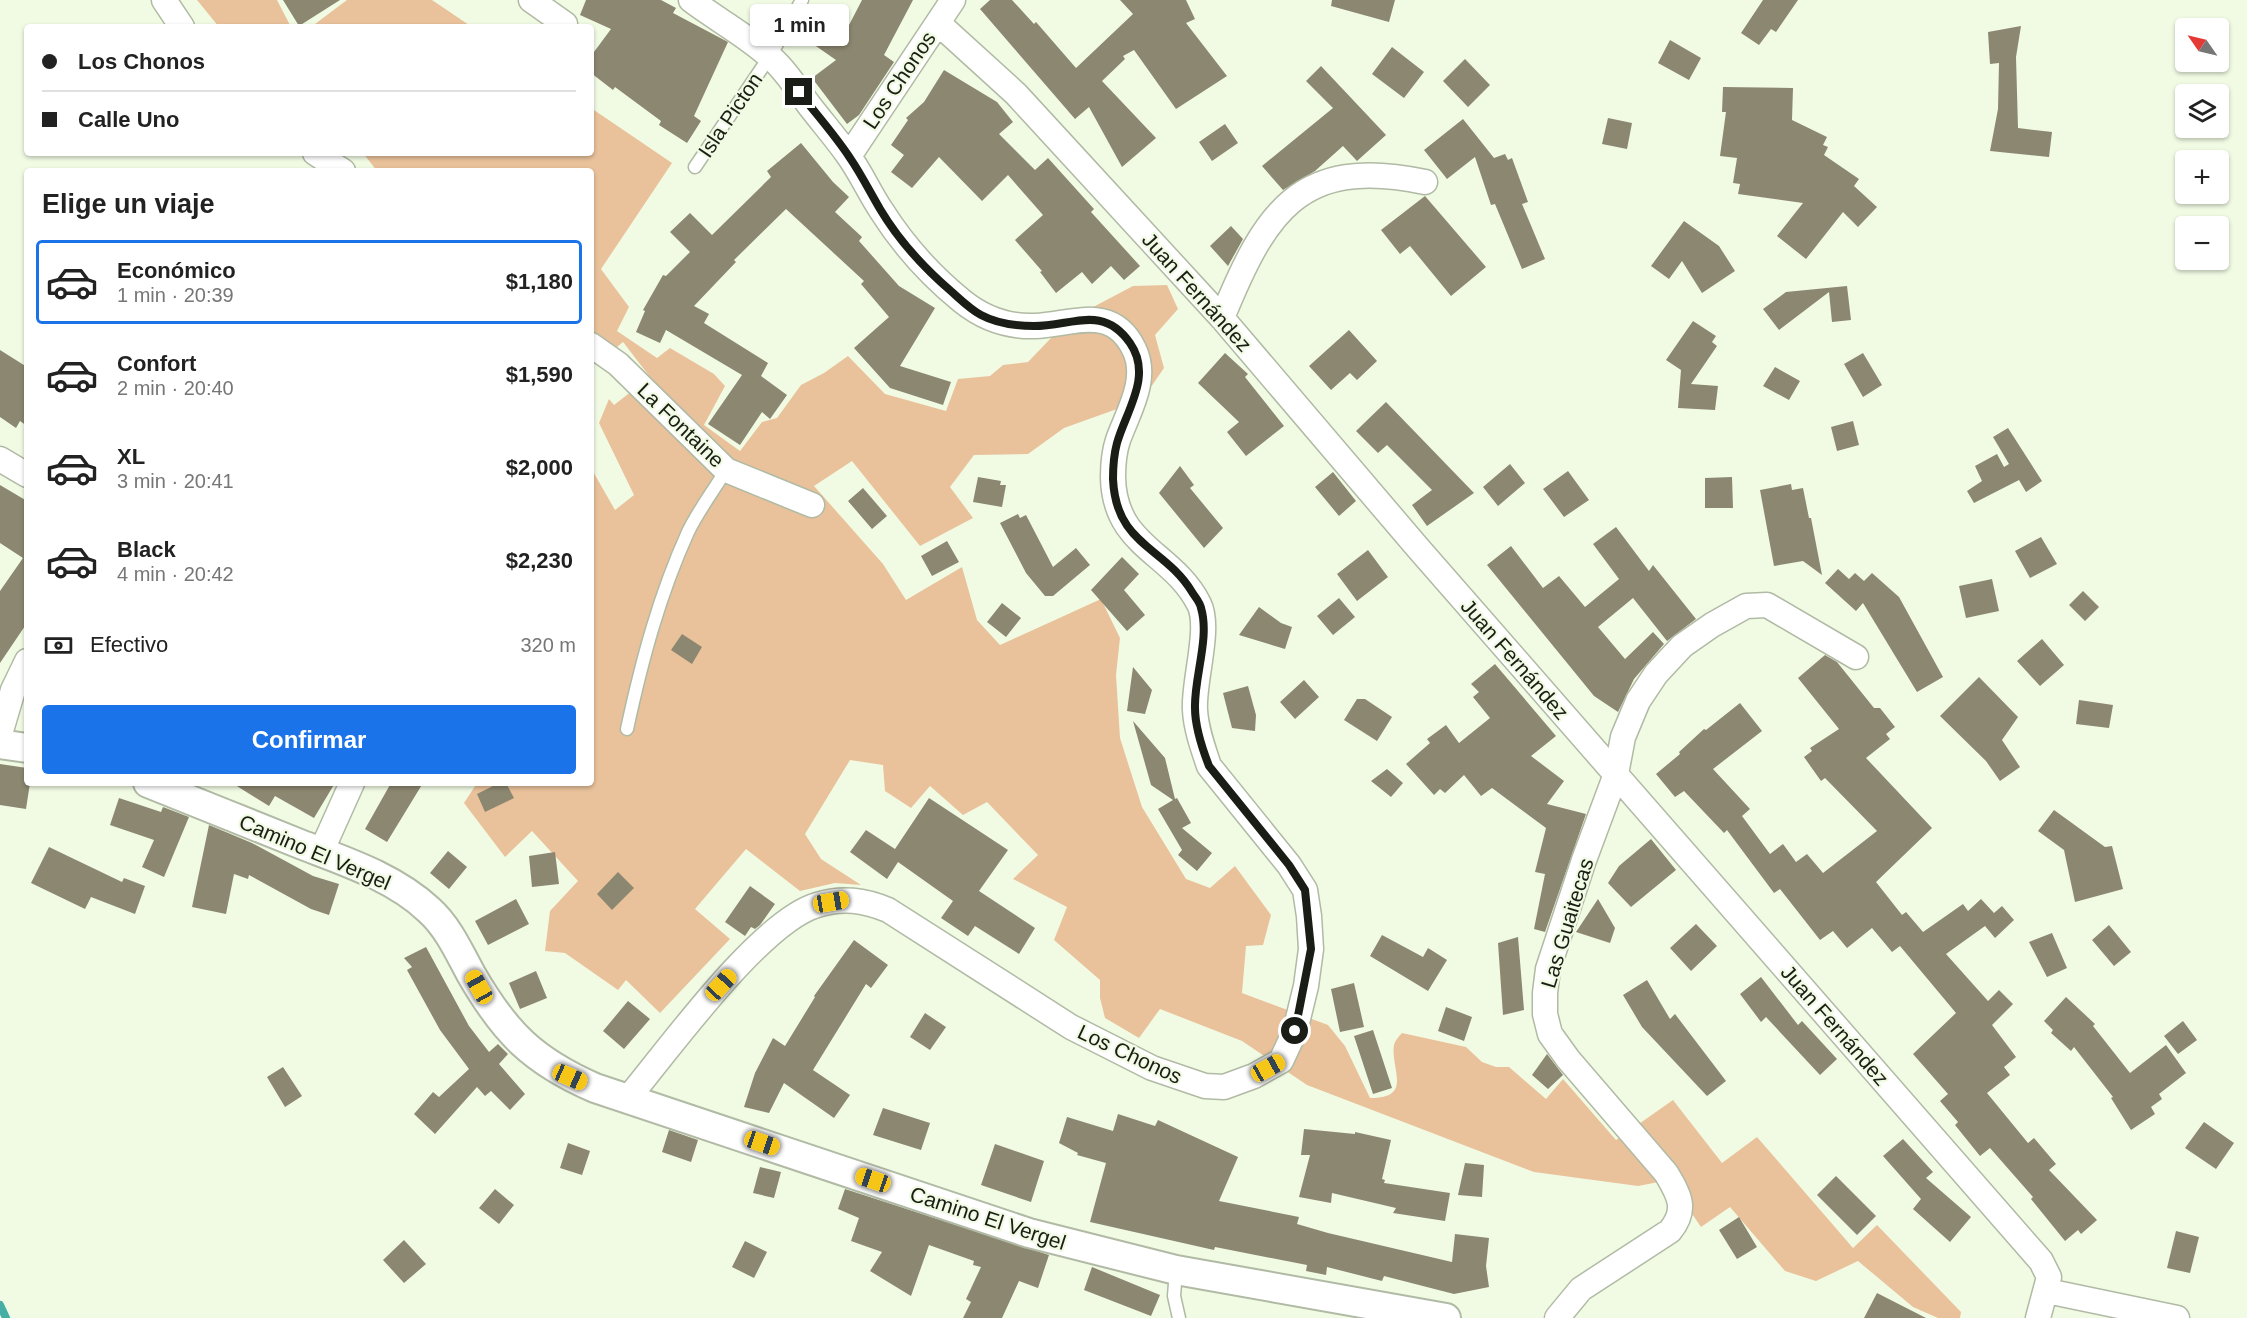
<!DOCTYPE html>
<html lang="es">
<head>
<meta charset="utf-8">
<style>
  body { margin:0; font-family:Arial,sans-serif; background:#f2f2f2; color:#222; height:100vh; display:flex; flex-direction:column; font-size:22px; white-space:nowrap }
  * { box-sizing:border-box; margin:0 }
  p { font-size:20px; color:#767676 }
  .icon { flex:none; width:33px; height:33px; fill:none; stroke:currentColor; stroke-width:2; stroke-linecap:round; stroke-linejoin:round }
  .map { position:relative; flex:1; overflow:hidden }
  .drawer { position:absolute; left:24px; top:168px; width:570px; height:618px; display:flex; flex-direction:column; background:#fff; border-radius:6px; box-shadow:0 2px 4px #0004 }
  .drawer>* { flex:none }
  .banner { position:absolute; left:24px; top:24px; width:570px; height:132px; border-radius:6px; box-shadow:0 2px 4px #0004; display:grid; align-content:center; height:132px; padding:0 18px; background:#fff }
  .needle { width:39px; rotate:304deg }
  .fabs { position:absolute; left:2175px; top:18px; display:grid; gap:12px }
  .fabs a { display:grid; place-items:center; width:54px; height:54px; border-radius:6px; background:#fff; box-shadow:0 2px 4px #0004; font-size:30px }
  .end { position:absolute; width:27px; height:27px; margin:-14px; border:8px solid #1a1d15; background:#fff; box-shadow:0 0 0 3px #fff }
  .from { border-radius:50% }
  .bubble { position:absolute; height:42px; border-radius:6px; background:#fff; box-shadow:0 2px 4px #0004; font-size:20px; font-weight:600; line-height:42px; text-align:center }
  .car { position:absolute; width:18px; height:36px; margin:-18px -9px; border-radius:8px; box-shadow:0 0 4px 2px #0007; background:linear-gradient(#f5c518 24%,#345 0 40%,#f5c518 0 76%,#345 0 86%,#f5c518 0) }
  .banner b { display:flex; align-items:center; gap:21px; height:57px; font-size:22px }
  .banner b+b { border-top:2px solid #e0e0e0 }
  .banner i { width:15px; height:15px; background:#222 }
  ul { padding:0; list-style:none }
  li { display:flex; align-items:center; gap:18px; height:84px; margin:0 12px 9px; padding:0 6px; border:3px solid transparent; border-radius:6px }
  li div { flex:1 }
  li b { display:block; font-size:22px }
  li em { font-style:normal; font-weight:600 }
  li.on { border-color:#1a73e8 }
  li>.icon { width:54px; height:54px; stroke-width:1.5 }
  h2 { padding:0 18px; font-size:27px; line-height:72px }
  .pay { display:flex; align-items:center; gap:15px; height:66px; padding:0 18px; font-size:22px }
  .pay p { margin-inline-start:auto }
  .action { display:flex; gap:12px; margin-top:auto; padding:12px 18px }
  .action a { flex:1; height:69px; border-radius:6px; background:#1a73e8; color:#fff; font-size:24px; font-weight:600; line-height:69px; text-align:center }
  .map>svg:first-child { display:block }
</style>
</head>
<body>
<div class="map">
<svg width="2247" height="1318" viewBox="0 0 2247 1318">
  <rect width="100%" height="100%" fill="#f1fbe4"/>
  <!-- green -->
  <path fill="#e9c29b" d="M197 0H277L291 27H219Z
    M347 0H432L472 27H311Z
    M591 108 672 163 601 269 629 307 617 331 657 358 670 348 714 374 725 386 704 425 740 451 762 422 777 418 801 385 824 373 848 356 885 394 946 411 958 379 990 376 1003 365 1028 362 1051 338 1078 315 1133 286 1167 285 1178 309 1155 335 1164 368 1142 400 1064 428 1028 454 974 455 950 487 973 518 920 546 852 461 814 486 883 564 906 600 962 567 977 620 1000 645 1101 599 1120 638 1116 675 1120 738 1142 807 1186 879 1210 888 1235 866 1271 915 1263 945 1246 946 1242 993 1328 1025 1345 1046 1370 1098C1414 1098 1390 1069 1394 1045 1395 1041 1399 1036 1402 1033L1466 1047 1482 1062 1496 1067H1509L1546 1099 1563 1079 1616 1140 1673 1100 1722 1163 1757 1137 1853 1248 1877 1225 1961 1312 1960 1318H1938L1913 1307 1858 1261 1816 1281 1785 1271 1730 1207 1701 1227 1669 1180 1638 1186 1534 1172 1307 1085 1242 1041 1160 1009 1139 1038 1105 1018 1100 998V980L1054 940 1067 907 1013 879 1038 855 987 802 963 815 930 786 911 808 885 791 883 765 850 760 805 834 821 859 861 885 835 883 800 891 746 849 695 909 730 939 660 1013 626 980 618 990 565 953 545 951 550 911 578 881 532 831 505 857 464 803 477 783H591V468L615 510 634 495 599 423 609 399 614 405 650 377 623 342 598 363 591 353V171H377L363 153H591Z"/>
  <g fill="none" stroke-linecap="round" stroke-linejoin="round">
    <!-- stream -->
    <path stroke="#46aea4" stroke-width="8" d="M0 1305 6 1318"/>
  </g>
  <!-- building -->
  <path fill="#8c8770" d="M283 0H340L299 26Z
    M586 0H661L676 8 673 13 728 42 694 116 701 121 687 143 659 125 661 121 615 87 613 90 591 73V56L611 29 580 15Z
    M862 0H913L884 55 894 62 859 115 847 124 812 78 836 60 800 35 816 12 843 30 844 27 847 29Z
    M990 0H1012L1034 24 1036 22 1076 68 1133 14 1120 0H1186L1195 19 1186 23 1227 76 1176 109 1134 50 1123 56 1125 59 1102 81 1156 138 1122 167 1089 107 1075 119 980 9Z
    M1332 0H1395L1389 22 1331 6Z
    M1763 0H1798L1776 32 1771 29 1759 45 1741 33Z
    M2021 26 2016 57 2018 128 2052 132 2049 157 1990 151 1998 109 1999 63 1990 64 1988 32Z
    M1670 40 1701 58 1689 80 1658 63Z
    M1392 47 1424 72 1404 98 1372 74Z
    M1465 59 1490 85 1468 107 1443 81Z
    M1321 66 1386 135 1357 161 1343 146 1315 171 1283 190 1262 166 1333 108 1306 81Z
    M944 70 997 102 1013 122 999 134 1035 170 1048 158 1094 209 1091 212 1140 266 1124 280 1111 266 1092 284 1082 272 1056 293 1040 272 1042 271 1015 240 1043 215 1008 175 982 201 939 157 912 188 891 172 904 155 891 145 908 120 906 118 924 102Z
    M1723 87 1793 88 1792 120 1827 137 1823 145 1828 147 1824 155 1859 179 1854 186 1877 207 1858 227 1843 212 1806 259 1777 236 1803 203 1738 194 1740 184 1733 183 1737 158 1720 156 1726 112H1722Z
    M1608 118 1632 123 1627 149 1602 144Z
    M1463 119 1494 158 1505 154 1508 160 1512 158 1528 202 1522 204 1545 259 1522 269 1495 204 1491 205 1475 157 1447 179 1424 150Z
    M1225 124 1238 143 1212 161 1199 142Z
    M801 143 833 182 849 197 835 212 862 237 859 241 899 286 935 308 900 366 951 382 943 405 890 388 854 348 889 317 861 284 864 281 786 209 734 260 736 262 694 306 709 314 704 323 768 363 761 376 787 395 770 419 762 412 740 445 708 424 742 375 666 330 660 343 636 332 645 311 643 310 663 275 666 276 690 252 670 232 690 213 712 235 771 177 767 171Z
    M1425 196 1486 267 1451 296 1410 246 1400 254 1381 230Z
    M1684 221 1719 246 1735 271 1702 293 1682 261 1669 279 1651 266Z
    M1231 226 1243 239 1228 266 1210 246Z
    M1847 286 1851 320 1832 322 1829 292 1779 330 1763 309 1786 292Z
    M1693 321 1716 336 1712 342 1717 346 1691 384 1718 386 1715 410 1678 408 1681 370 1666 360Z
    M1349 330 1377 361 1357 380 1350 373 1331 390 1309 366Z
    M0 350 27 367V426L20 421 16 428 0 417Z
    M1225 353 1248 374 1245 377 1284 426 1246 456 1227 432 1239 422 1198 383Z
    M1863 353 1882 385 1863 397 1844 364Z
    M1775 367 1800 381 1789 400 1763 386Z
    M1386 402 1474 493 1427 526 1412 505 1432 490 1387 445 1378 453 1356 431Z
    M1853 421 1859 445 1837 451 1831 427Z
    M2008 428 2042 481 2026 492 2019 480 1974 503 1967 491 1982 481 1975 466 1997 454 2004 467 2009 464 1993 437Z
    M1510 464 1525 483 1498 506 1483 487Z
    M1180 466 1194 485 1190 488 1223 528 1204 548 1159 493Z
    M1568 471 1589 500 1564 517 1543 489Z
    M1333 472 1356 501 1339 516 1315 487Z
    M978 477 1001 481 1000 485H1006L1002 507 973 502Z
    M1732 477 1733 508H1705V478Z
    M1791 484 1792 490 1803 488 1809 518H1811L1822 575 1803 561 1774 566 1760 490Z
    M0 485 27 501V623L0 663V591L23 558 0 543Z
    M863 488 887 516 872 529 848 501Z
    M1018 514 1020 518 1026 515 1053 567 1076 548 1090 565 1053 596H1045L1026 573 1000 523Z
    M1616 527 1649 571 1653 565 1696 619 1667 641 1633 598 1598 627 1625 659 1653 632 1664 644 1634 679 1618 712 1594 696 1487 565 1511 546 1543 588 1559 576 1585 607 1619 579 1593 544Z
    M2041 537 2057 564 2030 578 2015 551Z
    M947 541 959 562 932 576 921 556Z
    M1368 550 1388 577 1357 601 1337 574Z
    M1122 557 1139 574 1124 590 1145 615 1127 631 1091 590Z
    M1838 569 1849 579 1855 573 1864 581 1872 573 1899 597 1943 677 1917 692 1863 603 1856 611 1825 583Z
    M1992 579 1999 611 1966 618 1959 586Z
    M2083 591 2099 607 2085 621 2069 605Z
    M1339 598 1355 617 1333 635 1317 616Z
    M1002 603 1021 618 1006 637 987 622Z
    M1259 607 1281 623 1292 627 1285 649 1239 635Z
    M682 634 702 647 692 664 671 650Z
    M2042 639 2064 665 2040 686 2017 661Z
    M1825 655 1837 662 1874 708H1880L1895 727 1886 734 1890 739 1866 758 1932 828 1876 882 1902 915 1906 912 1923 932 1963 904 1968 911 1981 899 1994 913 2002 906 2014 920 1995 938 1985 926 1946 954 1988 1001 1999 990 2013 1004 1992 1025 2016 1057 2004 1067 2010 1075 1987 1093 2028 1143 2034 1138 2056 1164 2049 1170 2097 1220 2081 1234 2078 1230 2065 1241 2031 1199 2033 1197 1990 1148 1980 1156 1955 1125 1958 1122 1940 1101 1948 1094 1913 1054 1956 1013 1900 946 1892 952 1872 928 1847 948 1833 931 1820 940 1780 889 1774 893 1727 830 1724 833 1684 791 1675 797 1656 774 1680 754 1679 752 1704 729 1706 730 1740 703 1762 731 1713 769 1750 809 1742 816 1770 854 1783 844 1796 862 1807 854 1823 873 1877 831 1825 778 1821 781 1804 757 1812 751 1810 748 1839 729 1798 678Z
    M1495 664 1556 736 1531 756 1564 781 1547 804 1586 814 1545 932 1534 929 1545 874 1535 872 1546 828 1492 788 1481 796 1464 775 1445 793 1440 789 1434 795 1406 764 1430 743 1427 739 1446 725 1459 743 1490 718 1473 697 1479 692 1471 684Z
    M1133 667 1152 690 1145 714 1127 711Z
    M1979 677 2018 717 2002 740 2020 767 2000 781 1986 761 1940 716Z
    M1304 680 1319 697 1295 719 1280 702Z
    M1248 686 1256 715 1255 731 1232 728 1223 693Z
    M1357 699H1365L1392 717 1377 741 1344 720Z
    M2079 700 2113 705 2109 728 2076 724Z
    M1133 721 1165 758 1175 799 1177 798 1191 823 1182 828 1212 853 1197 871 1178 855 1182 850 1158 809 1173 800 1151 785Z
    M0 764 27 768V783H30L26 809 0 805Z
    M1387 769 1403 783 1391 797 1371 781Z
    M232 783H335L314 818 275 796 269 806Z
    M391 783H423L387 842 365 829Z
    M499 783H506L514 798 485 812 477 794Z
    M119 798 161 812 163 807 189 817 164 877 142 867 154 840 110 825Z
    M929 798 1008 850 979 891 1035 928 1019 954 975 926 968 936 941 918 953 901 898 862 887 879 850 852 866 830 895 849Z
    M2054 810 2105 847 2112 846 2123 889 2075 902 2064 850 2038 831Z
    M209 825 252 843 313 876 339 884 329 915 311 909 249 875 248 879 234 874 226 914 192 907Z
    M1651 839 1676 870 1631 907 1608 883 1619 866Z
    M49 847 122 882 124 878 145 886 135 914 91 897 85 909 31 883Z
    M448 851 467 867 449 889 430 873Z
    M555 852 559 884 532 887 529 856Z
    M618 872 634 888 612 910 597 894Z
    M750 886 775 904 760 925 755 929 751 927 745 936 725 922Z
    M516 899 529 924 488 945 475 921Z
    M1598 899 1615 928 1610 943 1576 932Z
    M1696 924 1717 946 1691 971 1670 948Z
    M2109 925 2131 952 2114 966 2092 940Z
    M2052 933 2067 968 2047 977 2029 942Z
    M1382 935 1423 957 1428 948 1447 960 1428 991 1370 956Z
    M1518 937 1524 1010 1503 1015 1498 943Z
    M854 940 888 965 871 988 866 984 813 1070 850 1095 834 1118 784 1083 769 1113 744 1107 755 1073 773 1038 785 1046 815 997 814 996Z
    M426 947 469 1026 489 1052 498 1044 508 1054 499 1064 525 1094 510 1110 491 1091 485 1096 477 1087 435 1134 414 1114 433 1092 439 1097 469 1069 440 1030 407 970 412 967 404 958Z
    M536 971 547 998 520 1009 509 983Z
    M1761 977 1798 1025 1802 1021 1837 1059 1820 1075 1766 1017 1761 1022 1740 994Z
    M1647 980 1670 1019 1675 1014 1726 1081 1707 1096 1642 1027 1623 995Z
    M1354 983 1364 1027 1340 1032 1331 989Z
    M2066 997 2095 1024 2093 1026 2130 1073 2166 1045 2186 1073 2159 1094 2162 1099 2151 1107 2155 1114 2131 1130 2111 1098 2113 1097 2074 1047 2071 1051 2051 1033 2053 1030 2044 1021Z
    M628 1001 650 1019 624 1049 603 1031Z
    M1446 1007 1472 1017 1464 1041 1438 1031Z
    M925 1013 946 1027 930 1050 910 1037Z
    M2183 1021 2197 1040 2178 1054 2164 1036Z
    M1373 1030 1392 1088 1373 1094 1354 1036Z
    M1547 1054 1563 1075 1548 1089 1532 1075Z
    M283 1067 302 1096 285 1107 267 1077Z
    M883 1108 930 1123 921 1150 873 1135Z
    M1118 1114 1155 1126 1158 1120 1238 1157 1219 1201 1299 1217 1297 1224 1328 1233 1452 1262 1455 1234 1489 1238 1486 1266 1489 1287 1454 1294 1384 1276 1382 1281 1327 1267 1326 1275 1306 1271 1307 1265 1215 1247 1214 1250 1090 1222 1106 1163 1077 1155 1078 1153 1059 1143 1067 1117 1113 1131Z
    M2204 1122 2234 1143 2216 1169 2185 1148Z
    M1304 1129 1355 1134V1132L1391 1140 1382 1179 1385 1180 1384 1183 1450 1193 1445 1221 1393 1213 1396 1208 1332 1193 1331 1203 1299 1197 1310 1155H1301Z
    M669 1130 698 1140 691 1162 662 1152Z
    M1903 1139 1933 1172 1926 1178 1971 1217 1950 1242 1913 1209 1921 1199 1883 1156Z
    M568 1143 590 1151 582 1175 560 1168Z
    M995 1144 1044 1161 1031 1202 981 1185Z
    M1465 1163 1484 1165 1482 1197 1458 1195Z
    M760 1167 781 1172 774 1198 753 1193Z
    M1836 1176 1876 1216 1857 1235 1817 1195Z
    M495 1189 514 1205 499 1224 479 1208Z
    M845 1189 1049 1255 1038 1288 1019 1281 1002 1318H963L971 1302 966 1299 981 1267 973 1265 974 1261 929 1245 911 1296 870 1271 882 1252 851 1241 859 1218 838 1209Z
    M1739 1217 1757 1247 1737 1259 1719 1230Z
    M2176 1231 2199 1237 2190 1273 2167 1268Z
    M404 1240 426 1264 404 1283 383 1260Z
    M745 1241 767 1252 754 1278 732 1267Z
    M1092 1267 1160 1295 1151 1316 1084 1290Z
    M1877 1293 1926 1318H1864Z"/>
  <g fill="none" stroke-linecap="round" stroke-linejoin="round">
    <!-- service casing -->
    <g stroke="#b0baa4" stroke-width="15">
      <path id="service" d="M695 167 770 56 802 0
        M627 729C642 660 659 596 688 532 698 511 714 490 726 470
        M1176 1270 1174 1296 1179 1318"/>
    </g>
    <!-- minor casing -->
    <g stroke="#b0baa4" stroke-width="27">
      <path id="minor" d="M164 0 182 27
        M531 0 565 24
        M938 23 1016 94 1222 318 1418 548 2041 1261 2049 1277 2038 1318
        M315 153 343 171
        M849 156 953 0
        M1222 318C1265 213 1299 155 1425 182
        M591 345 618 364 726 470 812 505
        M0 459 27 475
        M0 734 13 690 27 661
        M321 852 352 783
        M629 1097C669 1049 760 922 817 905 842 897 864 900 888 910L1071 1027 1152 1068 1205 1086 1224 1087 1254 1076 1281 1061 1295 1031 1306 986 1311 949 1309 916 1305 890 1289 865 1209 766C1203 748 1196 729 1195 710 1193 682 1211 628 1199 604 1173 552 1114 547 1113 477 1113 465 1114 452 1118 440 1128 412 1149 379 1134 349 1112 304 1074 324 1035 326 1008 327 983 318 962 301 930 275 903 245 881 210 869 192 861 173 848 155 836 138 822 122 809 105 797 89 785 69 769 56 746 35 716 19 691 0
        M2047 1291 2177 1318
        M1557 1318 1581 1289 1670 1231C1688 1209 1679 1195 1666 1173L1568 1059 1550 1034 1545 1014V993L1548 969 1584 860 1616 774 1623 737 1638 701 1656 674 1682 646 1712 625 1746 606 1767 605 1856 657"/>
    </g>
    <!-- tertiary casing -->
    <g stroke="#b0baa4" stroke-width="32">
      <path id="tertiary" d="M0 744 27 748
        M148 783C199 803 249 824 300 844 344 861 394 877 429 910 448 927 459 952 471 974 505 1033 533 1061 595 1088L1029 1233 1176 1270 1446 1318"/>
    </g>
    <!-- service -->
    <use href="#service" stroke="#fff" stroke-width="12"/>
    <!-- minor -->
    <use href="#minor" stroke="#fff" stroke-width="24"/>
    <!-- tertiary -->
    <use href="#tertiary" stroke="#fff" stroke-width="28"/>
  </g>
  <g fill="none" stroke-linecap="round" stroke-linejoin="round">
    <!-- route -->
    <path stroke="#1a1d15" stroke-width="8" d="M799 92C816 114 835 135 850 158 861 174 870 192 880 209 899 241 924 268 952 292 961 300 970 309 981 315 996 323 1016 326 1034 326 1072 326 1103 304 1130 343 1153 376 1126 411 1117 443 1114 454 1113 468 1113 479 1116 546 1164 546 1192 592 1195 597 1200 602 1201 608 1210 638 1194 677 1195 708 1195 728 1202 748 1209 766L1289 865 1305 890 1311 949 1295 1031"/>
  </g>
  <g text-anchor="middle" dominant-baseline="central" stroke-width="4.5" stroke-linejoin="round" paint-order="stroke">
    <!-- street labels -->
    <g font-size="21" fill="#1a1d15" stroke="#f1fbe4">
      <text transform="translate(899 80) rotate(-56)">Los Chonos</text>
      <text transform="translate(730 115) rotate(-56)">Isla Picton</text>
      <text transform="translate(1197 292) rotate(48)">Juan Fernández</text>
      <text transform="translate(681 425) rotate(44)">La Fontaine</text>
      <text transform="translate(1515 659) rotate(49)">Juan Fernández</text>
      <text transform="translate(315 852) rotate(23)">Camino El Vergel</text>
      <text transform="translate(1567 923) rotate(-73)">Las Guaitecas</text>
      <text transform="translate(1835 1025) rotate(49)">Juan Fernández</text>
      <text transform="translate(1130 1054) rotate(25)">Los Chonos</text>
      <text transform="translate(988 1218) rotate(18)">Camino El Vergel</text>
    </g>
  </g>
</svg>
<div class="fabs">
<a><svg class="needle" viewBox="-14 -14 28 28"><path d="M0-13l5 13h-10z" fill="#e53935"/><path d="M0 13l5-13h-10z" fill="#767676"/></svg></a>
<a><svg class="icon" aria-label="layers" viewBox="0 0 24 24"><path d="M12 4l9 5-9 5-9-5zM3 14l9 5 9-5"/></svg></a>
<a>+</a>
<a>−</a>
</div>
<i class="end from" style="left:1295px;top:1031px"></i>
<i class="end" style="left:799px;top:92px"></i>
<div class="bubble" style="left:750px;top:4px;width:99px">1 min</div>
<i class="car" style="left:831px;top:902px;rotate:80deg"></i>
<i class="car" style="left:721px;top:985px;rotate:43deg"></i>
<i class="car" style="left:479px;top:987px;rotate:331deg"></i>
<i class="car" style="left:1268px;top:1068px;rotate:61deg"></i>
<i class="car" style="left:570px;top:1077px;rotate:114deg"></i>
<i class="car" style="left:762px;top:1143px;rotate:109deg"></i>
<i class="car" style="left:873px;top:1180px;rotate:289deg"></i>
<div class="banner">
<b><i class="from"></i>Los Chonos</b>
<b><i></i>Calle Uno</b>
</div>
<section class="drawer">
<h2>Elige un viaje</h2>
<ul>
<li class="on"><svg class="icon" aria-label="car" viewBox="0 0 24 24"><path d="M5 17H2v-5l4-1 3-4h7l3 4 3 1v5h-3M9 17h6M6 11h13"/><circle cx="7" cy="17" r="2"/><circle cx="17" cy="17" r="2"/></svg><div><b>Económico</b><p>1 min · 20:39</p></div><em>$1,180</em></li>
<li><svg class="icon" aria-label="car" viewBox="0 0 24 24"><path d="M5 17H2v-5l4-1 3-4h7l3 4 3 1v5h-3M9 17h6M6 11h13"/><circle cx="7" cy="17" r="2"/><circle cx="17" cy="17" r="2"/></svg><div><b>Confort</b><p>2 min · 20:40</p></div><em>$1,590</em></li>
<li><svg class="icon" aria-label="car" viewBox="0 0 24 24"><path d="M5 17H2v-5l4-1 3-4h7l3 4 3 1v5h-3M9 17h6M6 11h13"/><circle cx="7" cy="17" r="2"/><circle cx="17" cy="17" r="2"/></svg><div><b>XL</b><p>3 min · 20:41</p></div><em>$2,000</em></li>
<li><svg class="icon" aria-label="car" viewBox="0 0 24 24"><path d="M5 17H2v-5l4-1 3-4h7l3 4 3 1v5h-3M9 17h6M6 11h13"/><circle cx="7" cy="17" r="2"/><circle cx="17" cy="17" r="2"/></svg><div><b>Black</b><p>4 min · 20:42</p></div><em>$2,230</em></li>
</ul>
<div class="pay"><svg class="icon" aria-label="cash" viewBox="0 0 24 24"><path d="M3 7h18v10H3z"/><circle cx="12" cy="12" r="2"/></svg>Efectivo<p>320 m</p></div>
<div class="action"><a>Confirmar</a></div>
</section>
</div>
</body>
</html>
